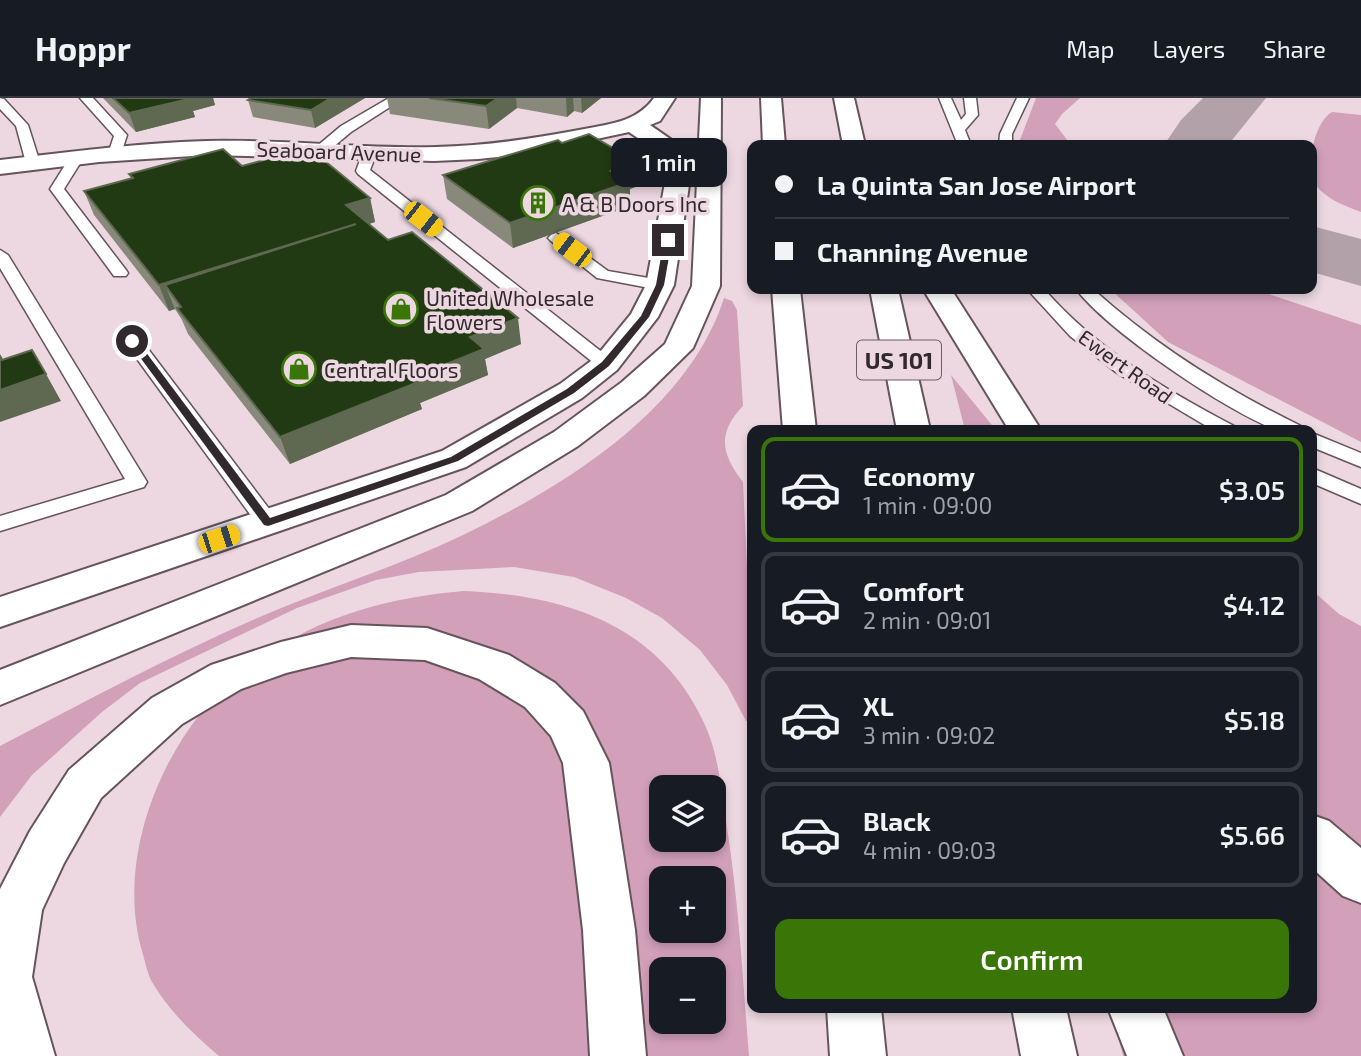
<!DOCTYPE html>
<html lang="en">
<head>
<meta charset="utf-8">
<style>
  body { margin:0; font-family:"Exo 2",sans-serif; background:#242831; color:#f1f3f6; height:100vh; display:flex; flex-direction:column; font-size:26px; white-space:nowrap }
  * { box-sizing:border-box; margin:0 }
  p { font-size:23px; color:#9ea1a6 }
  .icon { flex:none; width:38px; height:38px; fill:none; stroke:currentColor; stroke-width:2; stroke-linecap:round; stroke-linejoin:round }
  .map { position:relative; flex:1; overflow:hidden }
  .sheet { position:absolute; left:747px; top:327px; width:570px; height:588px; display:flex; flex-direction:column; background:#171b24; border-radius:14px; box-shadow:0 4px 10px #0003 }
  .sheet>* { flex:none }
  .hud { position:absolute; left:747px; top:42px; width:570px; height:154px; border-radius:14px; box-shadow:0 4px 10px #0003; display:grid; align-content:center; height:154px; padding:0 28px; background:#171b24 }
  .controls { position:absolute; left:649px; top:677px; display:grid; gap:14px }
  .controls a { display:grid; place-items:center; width:77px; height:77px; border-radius:14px; background:#171b24; box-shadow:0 4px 10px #0003; font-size:35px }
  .end { position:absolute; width:32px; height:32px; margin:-16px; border:9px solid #31292d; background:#fff; box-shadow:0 0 0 4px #fff }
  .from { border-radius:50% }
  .bubble { position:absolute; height:49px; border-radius:14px; background:#171b24; box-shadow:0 4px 10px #0003; font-size:23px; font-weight:600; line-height:49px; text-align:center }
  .car { position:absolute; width:21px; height:42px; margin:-21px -10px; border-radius:9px; box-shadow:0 0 5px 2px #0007; background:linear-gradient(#f5c518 24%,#345 0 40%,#f5c518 0 76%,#345 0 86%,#f5c518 0) }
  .hud b { display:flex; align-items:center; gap:24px; height:66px; font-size:26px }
  .hud b+b { border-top:2px solid #363941 }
  .hud i { width:18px; height:18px; background:#f1f3f6 }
  ul { padding:12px 0 0; list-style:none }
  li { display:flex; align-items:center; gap:21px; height:105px; margin:0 14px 10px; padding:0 14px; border:4px solid #363941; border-radius:14px }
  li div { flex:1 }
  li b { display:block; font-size:26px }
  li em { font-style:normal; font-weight:600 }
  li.current { border-color:#3a7508 }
  li>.icon { width:63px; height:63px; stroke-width:1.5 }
  .action { display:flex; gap:14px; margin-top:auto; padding:14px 28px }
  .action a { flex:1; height:80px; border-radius:14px; background:#3a7508; color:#fff; font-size:28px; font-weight:600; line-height:80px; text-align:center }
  header { display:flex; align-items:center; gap:42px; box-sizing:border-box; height:98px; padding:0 35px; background:#171b24; border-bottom:2px solid #363941 }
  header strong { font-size:33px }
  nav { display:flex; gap:38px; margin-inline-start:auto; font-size:24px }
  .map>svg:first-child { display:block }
</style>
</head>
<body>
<header>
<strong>Hoppr</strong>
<nav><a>Map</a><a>Layers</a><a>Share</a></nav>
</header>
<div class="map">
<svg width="1361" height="958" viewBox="0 0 1361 958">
  <rect width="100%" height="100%" fill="#edd8e2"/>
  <!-- green -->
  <path fill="#d2a0b9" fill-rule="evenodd" d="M1036 0H1080L1062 16 1055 26 1071 47H1018Z
    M1332 14 1361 17V114C1345 108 1323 100 1314 84 1305 68 1315 23 1332 14Z
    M1110 191H1254L1361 227V344L1168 244Z
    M724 200 732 203 737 212 743 308C717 335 721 356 743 384L752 570V623H746L727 587 700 552 662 520 626 500 574 479 514 469 419 474 376 482 297 510 140 585 102 614 32 677 0 719V648C84 604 168 559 255 521 323 491 394 470 461 438 563 389 688 313 724 200Z
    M951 277 996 332H965Z
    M464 493C566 497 660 527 705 627 720 660 722 700 728 736 739 809 743 884 749 958H219C193 936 169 913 152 884 147 875 145 863 142 853 119 774 150 678 201 615 217 596 241 577 261 562 318 517 394 499 464 493ZM662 690H714V742H662ZM662 780H714V833H662ZM662 872H714V924H662Z
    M1313 493 1339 516 1361 528V958H1123L1111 910H1312Z"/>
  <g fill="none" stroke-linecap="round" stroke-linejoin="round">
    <!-- taxiway -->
    <path fill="#b2a1a9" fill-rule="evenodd" d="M1203 0H1266L1228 47H1164L1181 22Z
      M1312 128 1361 141V188L1312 174Z"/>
    <!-- service casing -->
    <g stroke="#66545c" stroke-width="3">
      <path id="service" d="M0 0 4 1 28 27 40 65 38 68H28L26 65 16 28 0 11Z
        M80 0H93L127 37 120 59 115 60 108 56 114 38Z
        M389 0H404L351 34 326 55H316V49L341 28Z
        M939 0H951L961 22 966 16 964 0H976L978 17 965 32 971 47H958Z
        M1017 0H1029L1012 36V47H999L1000 36Z
        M370 50 377 54 370 72 612 262 615 266 612 270H600L358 76 356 73 363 54Z
        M77 55 84 59 64 91 126 172 128 175 126 178H114L50 91 72 56Z
        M556 135 608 173 660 182 668 187 660 192 597 180 551 143 548 140 551 137Z
        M0 152 8 157 147 384 144 389 0 433V418L125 381 0 170Z
        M1027 191H1044C1096 251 1164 291 1234 328L1236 332H1213L1117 275 1070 238Z
        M1076 191H1093C1156 248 1225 291 1301 328L1304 332C1296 333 1285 334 1277 332 1227 314 1108 233 1076 191Z
        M133 238 139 239 276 420 279 425 276 430 268 432 260 430 124 243Z
        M1312 335 1361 355V369L1312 349Z
        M1312 370 1361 391V406L1312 385Z"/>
    </g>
    <!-- minor casing -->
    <g stroke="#66545c" stroke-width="4">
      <path id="minor" d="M654 0H675L660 23 650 27 676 45 691 74 674 187 658 219 617 272 582 300 466 369 0 529V499L442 353 560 286 595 260 631 216 646 187 667 74 660 55 629 34 527 56 478 61 434 63 208 57 99 64 0 76V62C69 54 138 45 207 43 283 41 360 51 436 49 485 48 531 41 579 32 608 26 636 25 654 0Z"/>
    </g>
    <!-- motorway casing -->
    <g stroke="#66545c" stroke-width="4">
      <path id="motorway" d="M701 0H721L720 188 693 250 644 298 578 348 472 413 0 607V572L446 397 554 334 622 284 665 246 692 188Z
        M761 0H781L785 47H763Z
        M834 0H854L865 47H843Z
        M772 191H800L816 332H783Z
        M870 191H898L930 332H897Z
        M923 191H951L1041 332H1009Z
        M351 527 427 530 509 557 555 585 583 613 609 665 635 832 646 958H590L583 832 563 665 551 638 525 609 479 581 425 562 351 559 286 575 241 591 182 626 101 700 64 765 42 812 32 879 55 958H0V791L30 733 69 672 152 600 211 567 281 544Z
        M1312 717 1329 723 1361 750V805L1343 798 1312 770Z
        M827 910H881L886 958H830Z
        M1012 910H1066L1077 958H1021Z
        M1108 910H1163L1183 958H1127Z"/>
    </g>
    <!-- service -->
    <use href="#service" fill="#fff" fill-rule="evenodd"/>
    <!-- minor -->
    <use href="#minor" fill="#fff" fill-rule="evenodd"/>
    <!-- motorway -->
    <use href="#motorway" fill="#fff" fill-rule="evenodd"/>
  </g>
  <!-- wall -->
  <path fill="#88897a" d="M103 0H213L215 7 193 13 195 19 136 34Z
    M365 0 315 30 253 19 248 2Z
    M387 0H601L582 15 574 13 567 19 517 10 489 31 390 16Z
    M242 68 370 100 375 124 369 126 521 246 485 261 488 277 420 305 422 311 290 366 188 236 182 222 175 211 169 213 94 117 84 93 131 80 129 76Z
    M443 77 638 88 630 91V108L513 150 447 101Z"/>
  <!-- shaded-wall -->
  <path fill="#5f6951" d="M185 0H213L215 7 193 13 195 19 136 34 129 15Z
    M331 0H365L315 30 311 12Z
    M498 0H516L517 10 489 31 486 8Z
    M566 0H573L574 13 567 19Z
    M581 0H601L582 15Z
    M637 64 638 88 630 91V108L513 150 510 125 611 73Z
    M370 100 375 124 165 187 175 211 169 213 159 187 346 107Z
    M518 220 521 246 485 261 488 277 420 305 422 311 290 366 280 339 411 280 470 239Z
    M0 256 16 286 46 276 61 303 0 324Z"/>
  <!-- building -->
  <path fill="#223a13" stroke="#5f6951" stroke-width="2" d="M113 0H187L189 1 129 15Z
    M251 0H331L311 12 248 2Z
    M429 0H498L486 8Z
    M589 36 637 64 611 73 629 84 510 125 443 77 558 42 562 45Z
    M309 50 370 100 346 107 388 142 412 134 518 220 470 239 484 251 411 280 416 285 280 339 177 210 181 209 165 187 356 126 159 187 84 93 133 80 129 76 223 51 242 68Z
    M32 252 46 276 0 292V258L2 262Z"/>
  <!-- route -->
  <path fill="#31292d" d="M668 139 672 142 664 187 649 219 609 268 574 295 458 363 268 428 264 427 128 243 136 241 270 420 451 359 567 291 602 264 641 218 656 187 664 142Z"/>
  <!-- icons -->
  <defs>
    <g id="building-ring" transform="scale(1.75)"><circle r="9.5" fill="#edd8e2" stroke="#3a7508" stroke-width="1.5"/><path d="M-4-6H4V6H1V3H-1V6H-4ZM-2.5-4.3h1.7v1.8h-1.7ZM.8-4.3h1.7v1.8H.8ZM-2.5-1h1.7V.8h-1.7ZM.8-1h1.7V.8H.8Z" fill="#3a7508"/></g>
    <g id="shop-ring" transform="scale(1.75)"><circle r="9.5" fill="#edd8e2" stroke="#3a7508" stroke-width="1.5"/><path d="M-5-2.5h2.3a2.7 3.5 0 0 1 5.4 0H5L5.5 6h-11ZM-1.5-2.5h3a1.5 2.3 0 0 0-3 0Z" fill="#3a7508"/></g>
  </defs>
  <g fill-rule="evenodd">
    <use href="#building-ring" x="538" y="105"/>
    <use href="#shop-ring" x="401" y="211"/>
    <use href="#shop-ring" x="299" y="271"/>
  </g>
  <g text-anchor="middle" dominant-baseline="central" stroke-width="7" stroke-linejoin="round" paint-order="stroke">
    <!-- far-street labels -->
    <g font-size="21" fill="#31292d" stroke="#edd8e2">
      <text transform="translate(339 53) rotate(2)">Seaboard Avenue</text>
      <text transform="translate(1126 268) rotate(36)">Ewert Road</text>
    </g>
    <!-- far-poi labels -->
    <g font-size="21" fill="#31292d" stroke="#edd8e2" text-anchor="start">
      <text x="562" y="105">A &amp; B Doors Inc</text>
      <text x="426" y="199">United Wholesale<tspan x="426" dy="24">Flowers</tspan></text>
      <text x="324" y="271">Central Floors</text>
    </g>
    <!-- shield labels -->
    <rect fill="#edd8e2" stroke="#695e63" stroke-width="2" x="857" y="242.5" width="84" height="39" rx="5"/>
    <g font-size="23" font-weight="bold" fill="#31292d">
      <text x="899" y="262">US 101</text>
    </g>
  </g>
</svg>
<div class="controls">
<a><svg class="icon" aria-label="layers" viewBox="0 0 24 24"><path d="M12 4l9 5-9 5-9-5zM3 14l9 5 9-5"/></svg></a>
<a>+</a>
<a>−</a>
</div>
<i class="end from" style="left:132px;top:243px"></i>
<i class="end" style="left:668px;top:142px"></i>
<div class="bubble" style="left:611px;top:40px;width:116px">1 min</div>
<i class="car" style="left:423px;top:121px;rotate:128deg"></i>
<i class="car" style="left:572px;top:152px;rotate:307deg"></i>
<i class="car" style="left:219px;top:441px;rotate:72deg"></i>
<div class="hud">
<b><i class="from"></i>La Quinta San Jose Airport</b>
<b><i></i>Channing Avenue</b>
</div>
<section class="sheet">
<ul>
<li class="current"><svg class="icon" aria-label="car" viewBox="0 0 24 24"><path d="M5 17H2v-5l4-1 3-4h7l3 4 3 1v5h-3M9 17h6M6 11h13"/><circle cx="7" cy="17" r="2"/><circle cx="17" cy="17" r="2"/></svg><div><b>Economy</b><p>1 min · 09:00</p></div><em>$3.05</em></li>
<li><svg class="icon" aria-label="car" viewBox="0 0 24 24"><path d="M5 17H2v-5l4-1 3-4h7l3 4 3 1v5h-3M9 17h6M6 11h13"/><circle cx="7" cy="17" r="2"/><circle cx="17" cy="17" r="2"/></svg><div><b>Comfort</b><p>2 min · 09:01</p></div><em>$4.12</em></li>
<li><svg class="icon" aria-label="car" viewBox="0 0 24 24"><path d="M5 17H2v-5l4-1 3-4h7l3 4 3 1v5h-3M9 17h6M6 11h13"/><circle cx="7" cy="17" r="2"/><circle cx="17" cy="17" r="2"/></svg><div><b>XL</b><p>3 min · 09:02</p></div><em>$5.18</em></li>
<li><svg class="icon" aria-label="car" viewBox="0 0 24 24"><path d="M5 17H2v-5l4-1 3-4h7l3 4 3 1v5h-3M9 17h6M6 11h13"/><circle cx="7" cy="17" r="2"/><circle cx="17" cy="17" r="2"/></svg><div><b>Black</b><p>4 min · 09:03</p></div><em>$5.66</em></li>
</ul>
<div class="action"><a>Confirm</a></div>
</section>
</div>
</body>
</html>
